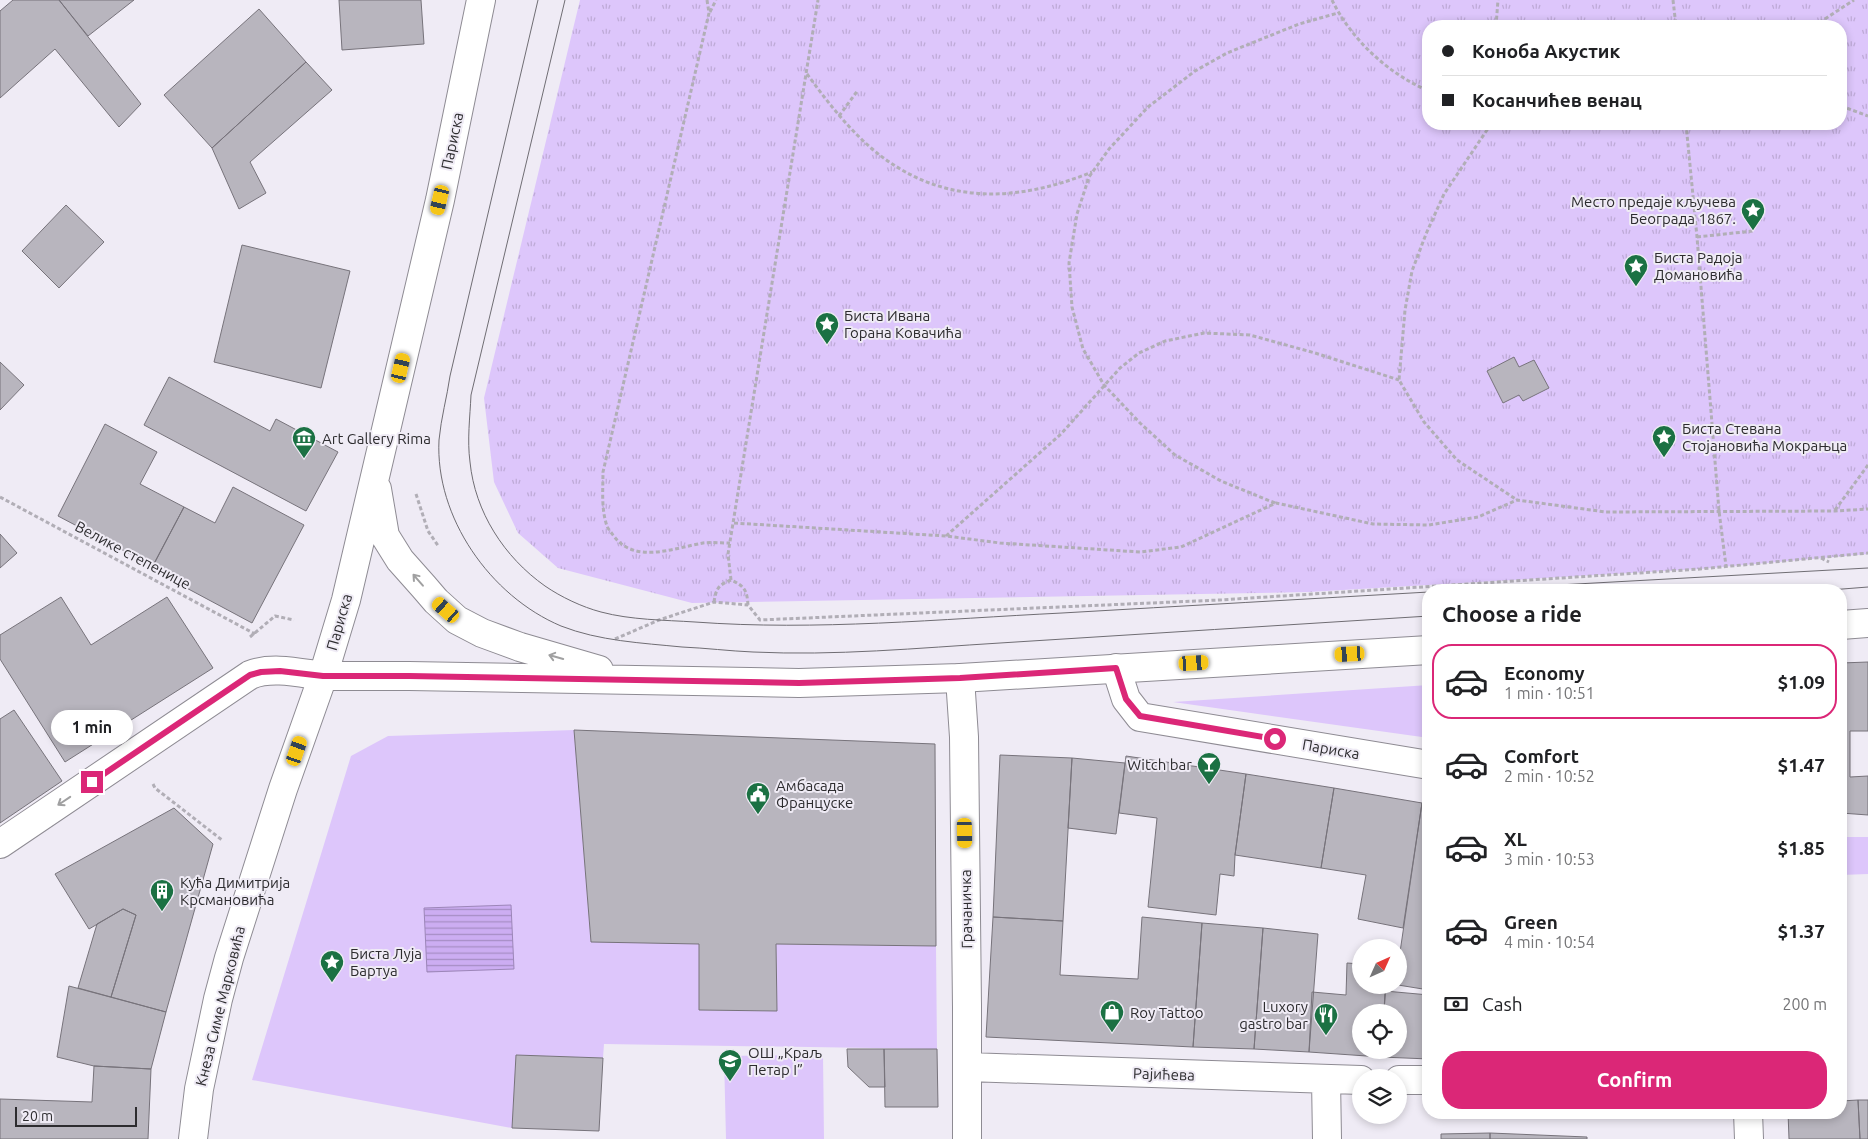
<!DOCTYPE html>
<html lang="en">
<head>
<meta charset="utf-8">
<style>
  body { margin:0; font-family:Ubuntu,sans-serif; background:#f2f2f2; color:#202124; height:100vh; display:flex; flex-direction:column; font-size:19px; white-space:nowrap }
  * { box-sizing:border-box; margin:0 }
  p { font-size:16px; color:#757577 }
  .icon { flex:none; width:28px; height:28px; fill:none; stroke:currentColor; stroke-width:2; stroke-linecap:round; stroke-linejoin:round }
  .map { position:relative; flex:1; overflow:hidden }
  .drawer { position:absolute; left:1422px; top:584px; width:425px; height:535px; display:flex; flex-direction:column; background:#fff; border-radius:20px; box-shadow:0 2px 8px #0003 }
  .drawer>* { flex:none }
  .top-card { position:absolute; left:1422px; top:20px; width:425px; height:110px; border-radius:20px; box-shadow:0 2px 8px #0003; display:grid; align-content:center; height:110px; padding:0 20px; background:#fff }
  .needle { width:32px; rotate:45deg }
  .fabs { position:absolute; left:1352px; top:939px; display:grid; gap:10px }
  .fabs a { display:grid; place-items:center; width:55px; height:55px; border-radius:50%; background:#fff; box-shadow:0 2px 8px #0003; font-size:25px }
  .scale { position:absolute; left:15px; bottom:12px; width:122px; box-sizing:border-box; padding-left:5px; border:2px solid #2d2c2f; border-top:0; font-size:14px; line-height:18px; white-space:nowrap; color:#2d2c2f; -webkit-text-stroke:4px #efebf5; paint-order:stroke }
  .end { position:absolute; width:22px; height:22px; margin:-11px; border:6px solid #db2777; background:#fff; box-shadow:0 0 0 2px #fff }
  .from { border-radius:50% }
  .bubble { position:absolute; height:35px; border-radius:18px; background:#fff; box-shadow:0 2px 8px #0003; font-size:16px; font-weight:700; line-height:35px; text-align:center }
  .car { position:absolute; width:15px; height:30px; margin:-15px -8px; border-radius:6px; box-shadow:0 0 4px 1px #0007; background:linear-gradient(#f5c518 24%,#345 0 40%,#f5c518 0 76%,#345 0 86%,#f5c518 0) }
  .top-card b { display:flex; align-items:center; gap:18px; height:48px; font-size:19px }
  .top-card b+b { border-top:1px solid #e0e0e0 }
  .top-card i { width:12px; height:12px; background:#202124 }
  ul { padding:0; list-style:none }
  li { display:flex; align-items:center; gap:15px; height:75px; margin:0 10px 8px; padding:0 10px; border:2px solid transparent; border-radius:20px }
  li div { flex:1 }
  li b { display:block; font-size:19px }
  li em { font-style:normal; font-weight:700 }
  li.selected { border-color:#db2777 }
  li>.icon { width:45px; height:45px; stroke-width:1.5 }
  h2 { padding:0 20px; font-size:22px; line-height:60px }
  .pay { display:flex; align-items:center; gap:12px; height:55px; padding:0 20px; font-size:19px }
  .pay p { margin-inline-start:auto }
  .cta { display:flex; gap:10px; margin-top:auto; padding:10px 20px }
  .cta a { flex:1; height:58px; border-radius:20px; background:#db2777; color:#fff; font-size:20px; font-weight:700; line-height:58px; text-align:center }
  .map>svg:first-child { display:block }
</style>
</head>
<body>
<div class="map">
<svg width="1868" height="1139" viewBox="0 0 1868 1139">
  <defs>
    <pattern id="park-tufts" width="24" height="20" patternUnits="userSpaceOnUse" patternTransform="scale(1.25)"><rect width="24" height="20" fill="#ddc6fb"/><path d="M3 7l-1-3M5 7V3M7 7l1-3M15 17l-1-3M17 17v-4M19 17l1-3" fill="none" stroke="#beaad7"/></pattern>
    <pattern id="water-rules" width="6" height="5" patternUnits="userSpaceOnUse" patternTransform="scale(1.25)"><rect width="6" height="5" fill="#ccadf2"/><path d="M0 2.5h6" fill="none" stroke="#a68dc4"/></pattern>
  </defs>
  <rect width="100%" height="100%" fill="#efebf5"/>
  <!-- park -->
  <path fill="url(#park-tufts)" fill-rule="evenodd" d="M580 0H1868V554L1700 569 1309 592 692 603 558 568 518 533 494 482 484 398ZM1429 26H1841V124H1429Z"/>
  <!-- garden -->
  <path fill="#ddc6fb" d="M1429 685V738L1173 702Z
    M574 730 591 941 699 944V1010L777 1011 776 944 936 946 937 1049 604 1044 603 1058 516 1055 512 1128 252 1080 351 756 388 736Z
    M1841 837H1868V874L1841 875Z
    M823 1055 824 1139H726L724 1056Z"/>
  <!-- water -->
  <path fill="url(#water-rules)" stroke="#9c86b8" d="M511 905 514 969 427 972 424 908Z"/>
  <!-- building -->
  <path fill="#b8b5be" stroke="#77737b" d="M13 0H59L141 104 119 127 55 49 0 98V11Z
    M59 0H134L88 36Z
    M339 0H421L424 44 342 50Z
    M259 9 306 62 212 148 164 95Z
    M306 62 332 90 250 162 266 193 239 209 212 148Z
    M66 205 104 242 59 288 22 251Z
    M242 245 350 271 321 388 214 362Z
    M1514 357 1519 367 1534 360 1549 388 1523 401 1519 395 1503 403 1487 371Z
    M0 362 24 385 0 410Z
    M169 377 270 431 276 419 338 452 306 511 144 425Z
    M105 424 157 452 140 484 184 507 153 566 58 516Z
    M233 487 304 525 252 623 151 569 184 507 215 523Z
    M0 534 17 553 0 568Z
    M61 597 91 645 167 597 213 668 65 762 0 659V635Z
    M1868 662V731H1850V777L1868 776V815L1841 813V663Z
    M14 710 62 781 0 823V719Z
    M574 730 935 744 936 946 776 944 777 1011 699 1010V944L591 942Z
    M1000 755 1072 758 1063 921 993 917Z
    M1126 756 1246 774 1235 855 1234 876 1220 874 1216 915 1148 907 1157 818 1119 813Z
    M1072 758 1125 763 1116 834 1068 828Z
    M1246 774 1334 788 1321 868 1235 855Z
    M1334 788 1422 803 1403 928 1358 919 1366 875 1321 868Z
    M1422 803 1429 804V990L1398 985 1399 959Z
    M174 808 213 844 166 1012 111 997 136 915 123 909 89 929 55 874Z
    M123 909 136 915 111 997 78 988 97 924Z
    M993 917 1063 921 1060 975 1138 979 1142 917 1202 923 1193 1047 986 1037Z
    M1202 923 1263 928 1254 1049 1193 1047Z
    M1263 928 1318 934 1309 1052 1254 1049Z
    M1347 963 1361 964V985H1386L1384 1012H1361V1050H1382L1381 1057 1309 1052 1312 992 1346 995Z
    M69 986 166 1012 151 1069 94 1066 57 1057Z
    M1385 991 1429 995V1059L1381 1057 1382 1050H1399V1012H1384Z
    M847 1049H884L885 1087H869L848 1067Z
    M884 1049H937L938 1107H885Z
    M516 1055 603 1058 599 1131 512 1128Z
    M94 1066 151 1069 148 1139H0V1099L92 1102Z
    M1858 1100 1860 1139H1789L1788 1112H1841V1101Z
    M1858 1100H1868V1139H1860Z
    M1490 1133V1139H1441V1134Z
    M1490 1133 1587 1137V1139H1490Z"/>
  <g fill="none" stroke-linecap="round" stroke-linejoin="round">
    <!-- pedestrian casing -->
    <g stroke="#8e8b93" stroke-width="30">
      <path id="pedestrian" d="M967 1067 1361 1080
        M1326 1079 1327 1139
        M1399 1080H1429
        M1748 1112 1749 1139
        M967 1139V1007"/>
    </g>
    <!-- minor casing -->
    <g stroke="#8e8b93" stroke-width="30">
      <path id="minor" d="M1116 668 1126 699 1140 717 1429 765
        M960 678 964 737 967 1007
        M0 844 250 675C272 666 300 673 323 676"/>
    </g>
    <!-- tertiary casing -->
    <g stroke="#8e8b93" stroke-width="30">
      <path id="tertiary" d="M377 489 385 536 400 560 424 587 436 601 457 620 482 633 520 647 599 670
        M1841 625 1868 623
        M323 676H409L799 683 960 678 1429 650
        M193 1139 199 1089 218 999 229 958 283 789 323 676 346 600 440 200 481 0"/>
    </g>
    <!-- path -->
    <path stroke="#b1aeb6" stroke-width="3" stroke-dasharray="4 2.5" stroke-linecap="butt" d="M707 0 709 13 603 472C603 489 601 509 607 526 608 529 611 532 613 535 634 565 674 548 703 543 711 542 721 543 730 543
      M1332 0C1351 39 1388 74 1429 91
      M1673 0 1676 26
      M710 12 716 0
      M1496 26 1498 0
      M1814 26 1854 0
      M807 74C826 100 846 126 871 148 938 205 1013 204 1092 172
      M1841 106 1868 116
      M839 116 858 90
      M1491 124 1444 194 1426 234 1412 271 1405 310 1399 380 1424 422 1457 460 1517 500
      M1686 124 1697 237 1719 511 1726 566
      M1697 237 1753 231
      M416 494 428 531 439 547
      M0 497 255 634
      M1275 503 1221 481 1175 455 1140 423 1104 385 1083 349 1072 307 1069 263 1077 214 1089 177 1109 149 1148 107 1195 71 1227 53 1299 24 1338 13
      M1835 510 1868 465
      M734 523 946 536 1000 543 1140 552 1181 547 1276 503 1373 524 1429 525 1478 517 1517 500 1606 512 1835 511 1868 509
      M946 536 1061 434 1120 368 1139 353 1165 341 1204 333 1250 335 1315 353 1399 380
      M1821 558 1829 562
      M731 580 728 554 818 0
      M714 602C716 589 718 585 731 580 745 586 747 591 748 605
      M250 637 275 616 294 620
      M615 639 659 620 714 602 748 605 760 620 1220 600 1700 569 1868 553
      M153 784 155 788 222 840"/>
    <!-- pedestrian -->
    <use href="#pedestrian" stroke="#fff" stroke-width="28"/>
    <!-- minor -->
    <use href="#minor" stroke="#fff" stroke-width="28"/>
    <!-- tertiary -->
    <use href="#tertiary" stroke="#fff" stroke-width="28"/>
    <!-- tram -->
    <path stroke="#6f6d73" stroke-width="1" d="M538 0 450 376C447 397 441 418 439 440 435 517 490 596 561 626 599 641 642 643 682 647 706 648 729 651 753 652 835 656 918 648 1000 643 1143 634 1286 625 1429 616
      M565 0 471 395C470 417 467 440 470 462 475 512 504 557 545 586 561 597 582 607 601 612 631 620 664 620 695 622 817 631 940 619 1062 613 1184 606 1306 599 1429 592
      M1467 590 1868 568
      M1830 590 1868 587"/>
  </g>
  <!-- one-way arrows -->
  <defs><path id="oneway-shaft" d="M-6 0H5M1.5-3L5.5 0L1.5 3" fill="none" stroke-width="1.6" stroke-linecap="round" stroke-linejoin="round" transform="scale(1.25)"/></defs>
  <g stroke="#a0a0a1">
    <use href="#oneway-shaft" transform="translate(418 580) rotate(-131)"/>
    <use href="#oneway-shaft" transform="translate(556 657) rotate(-164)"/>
    <use href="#oneway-shaft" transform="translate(64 801) rotate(146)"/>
  </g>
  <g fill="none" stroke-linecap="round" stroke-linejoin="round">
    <!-- route -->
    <path stroke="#db2777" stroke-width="6" d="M92 782 250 675 261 672 280 671 323 676H409L799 683 960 678 1116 668 1126 699 1140 716 1275 739"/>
  </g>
  <!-- icons -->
  <defs>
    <g id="sight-pin" transform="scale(1.25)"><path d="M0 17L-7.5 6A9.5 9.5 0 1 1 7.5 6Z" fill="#1b7143" stroke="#efebf5"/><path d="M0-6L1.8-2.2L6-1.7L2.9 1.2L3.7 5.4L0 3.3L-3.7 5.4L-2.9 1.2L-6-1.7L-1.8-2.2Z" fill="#fff"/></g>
    <g id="museum-pin" transform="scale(1.25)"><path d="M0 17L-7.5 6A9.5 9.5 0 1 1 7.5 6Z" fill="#1b7143" stroke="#efebf5"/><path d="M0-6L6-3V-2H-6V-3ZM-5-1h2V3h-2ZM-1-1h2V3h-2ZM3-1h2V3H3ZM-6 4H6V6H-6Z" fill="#fff"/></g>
    <g id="bar-pin" transform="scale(1.25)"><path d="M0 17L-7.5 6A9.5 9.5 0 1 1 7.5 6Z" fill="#1b7143" stroke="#efebf5"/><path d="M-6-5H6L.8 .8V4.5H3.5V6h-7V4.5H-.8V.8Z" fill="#fff"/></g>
    <g id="civic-pin" transform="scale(1.25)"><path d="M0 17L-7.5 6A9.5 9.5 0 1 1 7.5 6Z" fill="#1b7143" stroke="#efebf5"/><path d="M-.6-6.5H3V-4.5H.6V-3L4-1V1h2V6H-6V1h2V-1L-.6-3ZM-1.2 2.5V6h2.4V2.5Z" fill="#fff"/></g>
    <g id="building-pin" transform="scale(1.25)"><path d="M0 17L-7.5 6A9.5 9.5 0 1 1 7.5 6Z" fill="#1b7143" stroke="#efebf5"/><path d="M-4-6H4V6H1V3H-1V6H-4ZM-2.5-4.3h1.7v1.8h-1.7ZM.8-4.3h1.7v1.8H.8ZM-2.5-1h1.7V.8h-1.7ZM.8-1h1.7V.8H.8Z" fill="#fff"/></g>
    <g id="shop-pin" transform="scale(1.25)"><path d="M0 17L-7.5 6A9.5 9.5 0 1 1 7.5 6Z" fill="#1b7143" stroke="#efebf5"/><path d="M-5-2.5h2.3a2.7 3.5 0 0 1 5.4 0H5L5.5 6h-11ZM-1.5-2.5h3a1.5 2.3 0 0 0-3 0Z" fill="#fff"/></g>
    <g id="restaurant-pin" transform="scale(1.25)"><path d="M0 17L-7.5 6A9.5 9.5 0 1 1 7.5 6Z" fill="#1b7143" stroke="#efebf5"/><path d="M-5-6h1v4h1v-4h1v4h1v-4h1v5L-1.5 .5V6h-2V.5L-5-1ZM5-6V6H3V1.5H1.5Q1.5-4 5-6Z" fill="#fff"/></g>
    <g id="school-pin" transform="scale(1.25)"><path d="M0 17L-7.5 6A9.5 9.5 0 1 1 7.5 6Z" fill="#1b7143" stroke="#efebf5"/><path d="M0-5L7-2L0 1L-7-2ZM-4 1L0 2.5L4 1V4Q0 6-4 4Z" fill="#fff"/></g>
  </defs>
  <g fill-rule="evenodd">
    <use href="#sight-pin" x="1753" y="210"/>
    <use href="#sight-pin" x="1636" y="266"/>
    <use href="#sight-pin" x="827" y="324"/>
    <use href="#sight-pin" x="1664" y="437"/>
    <use href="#museum-pin" x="304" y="438"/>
    <use href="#bar-pin" x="1209" y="764"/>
    <use href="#civic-pin" x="758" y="794"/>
    <use href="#building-pin" x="162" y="891"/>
    <use href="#sight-pin" x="332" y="962"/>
    <use href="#shop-pin" x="1112" y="1012"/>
    <use href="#restaurant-pin" x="1326" y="1015"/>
    <use href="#school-pin" x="730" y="1061"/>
  </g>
  <g text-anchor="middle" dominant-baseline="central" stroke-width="4" stroke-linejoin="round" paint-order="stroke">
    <!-- street labels -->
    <g font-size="15" fill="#2d2c2f" stroke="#efebf5">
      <text transform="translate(452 141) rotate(-78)">Париска</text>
      <text transform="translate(133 555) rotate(28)">Велике степенице</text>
      <text transform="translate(339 622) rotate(-74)">Париска</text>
      <text transform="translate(1331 749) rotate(10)">Париска</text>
      <text transform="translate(966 909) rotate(-91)">Грачаничка</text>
      <text transform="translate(220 1006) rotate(-76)">Кнеза Симе Марковића</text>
      <text transform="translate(1164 1074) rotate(2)">Рајићева</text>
    </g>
    <!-- poi labels -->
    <g font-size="15" fill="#2d2c2f" stroke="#efebf5" text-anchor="start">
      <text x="1736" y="201" text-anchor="end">Место предаје кључева<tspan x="1736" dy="17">Београда 1867.</tspan></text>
      <text x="1654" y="257">Биста Радоја<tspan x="1654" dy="17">Домановића</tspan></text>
      <text x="844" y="315">Биста Ивана<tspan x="844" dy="17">Горана Ковачића</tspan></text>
      <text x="1682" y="428">Биста Стевана<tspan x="1682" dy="17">Стојановића Мокрањца</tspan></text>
      <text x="322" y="438">Art Gallery Rima</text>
      <text x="1192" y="764" text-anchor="end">Witch bar</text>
      <text x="776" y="785">Амбасада<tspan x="776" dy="17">Француске</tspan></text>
      <text x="180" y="882">Кућа Димитрија<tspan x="180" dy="17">Крсмановића</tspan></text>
      <text x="350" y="953">Биста Луја<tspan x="350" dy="17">Бартуа</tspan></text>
      <text x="1308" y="1006" text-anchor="end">Luxory<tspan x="1308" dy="17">gastro bar</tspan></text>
      <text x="1130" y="1012">Roy Tattoo</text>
      <text x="748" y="1052">ОШ „Краљ<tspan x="748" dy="17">Петар I”</tspan></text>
    </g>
  </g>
</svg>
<div class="fabs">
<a><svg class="needle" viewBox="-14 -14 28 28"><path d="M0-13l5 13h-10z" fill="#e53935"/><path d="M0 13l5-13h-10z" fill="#757577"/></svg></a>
<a><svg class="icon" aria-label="locate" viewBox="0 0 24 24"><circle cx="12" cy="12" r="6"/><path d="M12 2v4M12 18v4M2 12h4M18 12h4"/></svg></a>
<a><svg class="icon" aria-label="layers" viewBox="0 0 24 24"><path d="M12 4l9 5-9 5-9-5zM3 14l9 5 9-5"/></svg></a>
</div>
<div class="scale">20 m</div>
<i class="end from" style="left:1275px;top:739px"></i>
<i class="end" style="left:92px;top:782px"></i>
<div class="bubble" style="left:51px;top:710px;width:82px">1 min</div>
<i class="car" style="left:440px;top:200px;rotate:193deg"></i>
<i class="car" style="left:401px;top:368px;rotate:13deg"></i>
<i class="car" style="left:446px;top:610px;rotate:311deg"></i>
<i class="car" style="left:1350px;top:654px;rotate:267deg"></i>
<i class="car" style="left:1194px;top:663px;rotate:87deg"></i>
<i class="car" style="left:297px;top:751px;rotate:19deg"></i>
<i class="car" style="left:965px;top:833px;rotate:179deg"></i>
<div class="top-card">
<b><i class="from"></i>Коноба Акустик</b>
<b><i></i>Косанчићев венац</b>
</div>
<section class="drawer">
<h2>Choose a ride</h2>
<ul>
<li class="selected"><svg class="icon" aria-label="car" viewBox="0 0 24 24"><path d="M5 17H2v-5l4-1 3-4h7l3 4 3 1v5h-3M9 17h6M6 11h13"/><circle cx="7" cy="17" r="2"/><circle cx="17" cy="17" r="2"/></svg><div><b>Economy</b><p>1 min · 10:51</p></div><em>$1.09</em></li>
<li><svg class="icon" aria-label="car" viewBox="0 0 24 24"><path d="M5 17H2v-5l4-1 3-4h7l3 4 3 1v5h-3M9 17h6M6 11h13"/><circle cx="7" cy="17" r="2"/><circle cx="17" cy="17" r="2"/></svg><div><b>Comfort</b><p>2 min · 10:52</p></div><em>$1.47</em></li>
<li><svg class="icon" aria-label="car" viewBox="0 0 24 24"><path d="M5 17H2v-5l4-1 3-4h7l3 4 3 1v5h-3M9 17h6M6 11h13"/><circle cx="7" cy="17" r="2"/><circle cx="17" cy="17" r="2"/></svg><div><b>XL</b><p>3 min · 10:53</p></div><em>$1.85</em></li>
<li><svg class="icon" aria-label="car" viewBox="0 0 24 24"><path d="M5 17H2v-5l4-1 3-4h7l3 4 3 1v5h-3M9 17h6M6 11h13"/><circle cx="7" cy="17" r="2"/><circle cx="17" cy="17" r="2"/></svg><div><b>Green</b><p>4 min · 10:54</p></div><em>$1.37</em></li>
</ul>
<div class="pay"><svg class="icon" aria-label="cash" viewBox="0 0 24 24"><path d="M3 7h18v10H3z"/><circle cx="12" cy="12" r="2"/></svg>Cash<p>200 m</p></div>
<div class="cta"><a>Confirm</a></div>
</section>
</div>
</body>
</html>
